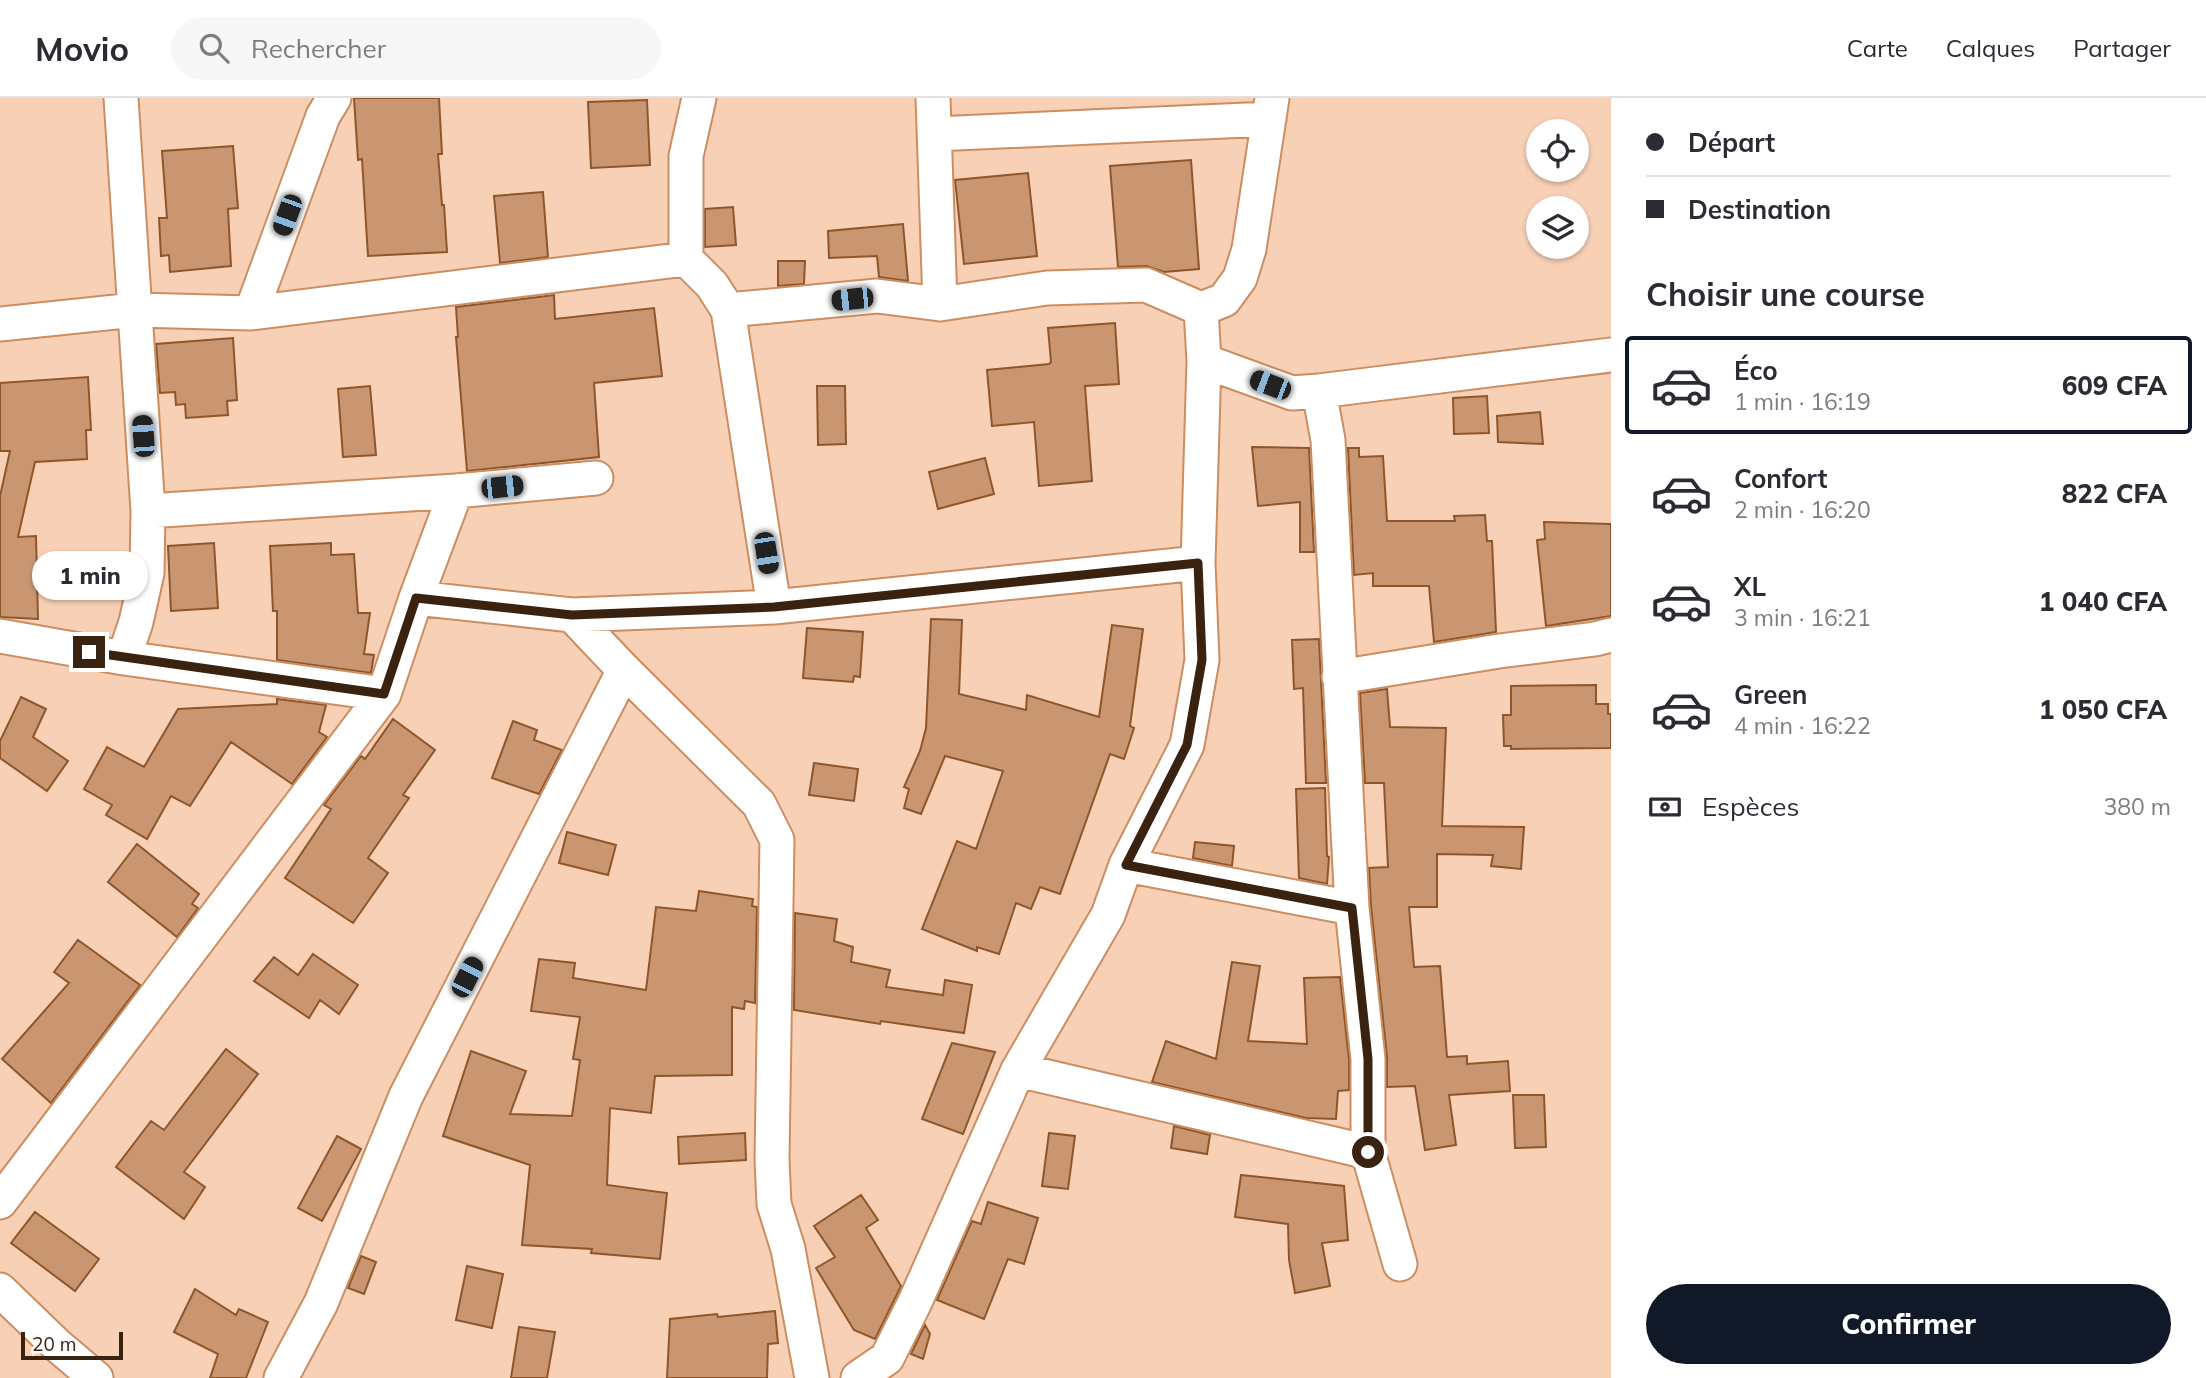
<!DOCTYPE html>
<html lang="fr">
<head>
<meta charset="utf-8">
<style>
  body { margin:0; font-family:Mulish,sans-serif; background:#f7f7f7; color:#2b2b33; height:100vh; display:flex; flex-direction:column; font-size:26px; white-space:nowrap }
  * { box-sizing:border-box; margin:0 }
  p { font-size:23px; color:#7c7c81 }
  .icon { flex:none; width:38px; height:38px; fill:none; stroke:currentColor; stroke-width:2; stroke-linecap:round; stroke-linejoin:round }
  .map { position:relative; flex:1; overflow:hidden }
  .side { display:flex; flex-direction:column; background:#fff; width:595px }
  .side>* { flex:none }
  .hud { display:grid; align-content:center; height:154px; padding:0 35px; background:#fff }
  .fabs { position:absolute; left:1526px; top:21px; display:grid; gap:14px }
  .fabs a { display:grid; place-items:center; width:63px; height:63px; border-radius:50%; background:#fff; box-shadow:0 2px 5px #0004; font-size:35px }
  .scale { position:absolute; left:21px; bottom:18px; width:102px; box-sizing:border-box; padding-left:7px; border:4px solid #3a2210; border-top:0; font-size:19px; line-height:24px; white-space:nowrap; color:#3a2210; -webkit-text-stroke:5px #fafafa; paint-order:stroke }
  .end { position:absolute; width:32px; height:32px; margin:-16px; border:9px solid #3a2210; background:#fff; box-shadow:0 0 0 4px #fff }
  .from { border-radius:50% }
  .bubble { position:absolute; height:49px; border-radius:24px; background:#fff; box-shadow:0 2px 5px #0004; font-size:23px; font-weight:800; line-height:49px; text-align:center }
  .car { position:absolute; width:21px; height:42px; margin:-21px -10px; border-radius:9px; box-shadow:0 0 5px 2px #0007; background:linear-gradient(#222 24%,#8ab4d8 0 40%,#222 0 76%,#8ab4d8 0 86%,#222 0) }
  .hud b { display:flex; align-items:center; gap:24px; height:66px; font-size:26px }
  .hud b+b { border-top:2px solid #e1e1e2 }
  .hud i { width:18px; height:18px; background:#2b2b33 }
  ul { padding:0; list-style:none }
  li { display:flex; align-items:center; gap:21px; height:98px; margin:0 14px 10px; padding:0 21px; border:4px solid transparent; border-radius:7px }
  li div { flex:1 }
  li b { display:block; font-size:26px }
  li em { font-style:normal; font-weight:800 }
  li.selected { border-color:#111827 }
  li>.icon { width:63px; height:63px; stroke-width:1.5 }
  h2 { padding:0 35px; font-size:32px; line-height:84px }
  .pay { display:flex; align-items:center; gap:18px; height:77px; padding:0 35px; font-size:26px }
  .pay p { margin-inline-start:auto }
  .button { display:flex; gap:14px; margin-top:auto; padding:14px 35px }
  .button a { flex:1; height:80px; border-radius:42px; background:#111827; color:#fff; font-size:28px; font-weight:800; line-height:80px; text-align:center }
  header { display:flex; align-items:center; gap:42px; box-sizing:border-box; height:98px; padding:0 35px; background:#fff; border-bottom:2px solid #e1e1e2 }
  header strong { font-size:33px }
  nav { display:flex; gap:38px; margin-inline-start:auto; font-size:24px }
  .search { width:490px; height:63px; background:#f7f7f7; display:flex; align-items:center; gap:18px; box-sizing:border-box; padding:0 24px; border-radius:38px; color:#7c7c81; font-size:26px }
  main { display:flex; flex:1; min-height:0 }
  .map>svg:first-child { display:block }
</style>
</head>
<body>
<header>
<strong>Movio</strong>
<div class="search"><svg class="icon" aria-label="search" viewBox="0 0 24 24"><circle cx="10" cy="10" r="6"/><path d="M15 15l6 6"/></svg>Rechercher</div>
<nav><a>Carte</a><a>Calques</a><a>Partager</a></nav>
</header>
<main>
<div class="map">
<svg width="1611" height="1280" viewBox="0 0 1611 1280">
  <rect width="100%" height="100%" fill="#f8d0b6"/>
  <!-- building -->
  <path fill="#ca9671" stroke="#8e562a" stroke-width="2" d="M354 0H439L442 56H438L442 107H444L447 154 368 158 362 61 358 62Z
    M647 2 650 67 591 70 588 4Z
    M233 48 238 110 228 111 231 168 170 174 169 157 161 158 159 120H167L162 53Z
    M1191 62 1199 171 1164 174 1146 168 1118 169 1110 68Z
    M1028 75 1037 158 964 166 955 82Z
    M543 94 548 159 500 165 494 98Z
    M733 109 736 147 705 149V111Z
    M903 126 908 183 879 179 877 158 829 160 828 133Z
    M778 163H805L804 186 778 188Z
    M554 197 555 221 654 210 662 278 594 285 599 359 467 373 456 239H458L456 209Z
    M1115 225 1119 286 1085 288 1092 383 1039 388 1034 324 992 328 987 272 1049 266 1051 264 1048 230Z
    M233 240 237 302 227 303 228 317 186 320 185 306 176 307 175 294 160 295 156 246Z
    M88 279 91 332H86L87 361 35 364 18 439 36 438 38 521 0 519V398L10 353H0V285Z
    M370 288 376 357 343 359 338 291Z
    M817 288H845L846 346 818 347Z
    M1487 298 1489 335 1454 336 1453 300Z
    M1540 314 1543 346 1498 344 1497 318Z
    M1252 349 1309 350 1314 454H1300V404L1258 408Z
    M1348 350H1359V359L1383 358 1387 423H1455L1454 418 1485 417 1487 443H1492L1496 534 1434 544 1429 488H1373V475L1354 477Z
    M985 360 994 396 938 411 929 374Z
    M1544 424 1611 426V518L1546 528 1537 442 1545 441Z
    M214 445 218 510 171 513 168 448Z
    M331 445V457L354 456 358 515H370L364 556 374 557 371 575 277 562V513H273L270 448Z
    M931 521 962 522 959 596 1026 612 1027 597 1099 619 1112 527 1143 531 1130 628 1134 630 1124 661 1110 656 1060 796 1040 789 1031 811 1016 805 999 856 977 849V853L922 831 957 743 976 751 1003 673 945 658 921 716 904 710 909 691 904 689 920 653 926 630Z
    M807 530 863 534 860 579 854 578 853 584 803 580Z
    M1319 541 1326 685H1306L1303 590 1294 591 1292 542Z
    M1596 587V606H1608V616H1611V650L1511 651V648H1504L1503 617H1511V588Z
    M1387 591 1390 629 1446 630 1442 728 1524 729 1521 771 1491 768 1493 757 1437 756V809H1409L1414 869 1440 868 1447 959 1467 958V966L1508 963 1510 993 1449 997 1456 1047 1425 1052 1415 988 1387 989V959L1371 808 1369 770 1388 769 1384 685H1365L1360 595Z
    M21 599 46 611 33 639 68 663 47 693 0 660V643Z
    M277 601 326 607 319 634 327 639 292 686 231 644 190 708 171 698 147 741 106 717 112 707 84 691 107 649 144 669 178 611 277 606Z
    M393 621 435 652 403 697 409 700 368 760 388 775 353 825 285 780 331 711 324 707 361 658 365 661Z
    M513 623 537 632 534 642 562 652 539 696 492 680Z
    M814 665 858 671 854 703 809 697Z
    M1325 690 1327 758 1329 759 1327 786 1299 780 1296 691Z
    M567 734 616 747 608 777 559 765Z
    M1195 744 1234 748 1232 768 1193 760Z
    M137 746 199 796 192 806 198 810 177 839 108 784Z
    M699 793 753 801 752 808 757 809 755 905 745 903 744 911 732 909V977L655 978 651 1015 610 1010 607 1087 667 1095 660 1161 591 1155 592 1151 522 1147 530 1067 443 1038 471 953 526 973 510 1016 572 1018 580 962 573 961 580 919 531 913 539 861 575 865 573 880 646 892 656 809 696 813Z
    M795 815 837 821 834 843 853 849 851 864 890 872 886 889 943 897 945 882 972 887 964 935 881 923 880 926 794 912Z
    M78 842 140 887 51 1005 2 961 69 885 54 874Z
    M313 856 358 887 339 916 320 902 309 920 254 883 274 859 298 877Z
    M1232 864 1260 868 1248 943 1307 946 1304 880 1340 879 1349 962V992L1338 993 1336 1021 1306 1020 1152 984 1166 943 1216 961Z
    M952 945 995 954 963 1036 922 1021Z
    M226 951 258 976 184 1074 205 1089 184 1121 116 1069 151 1023 164 1032Z
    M1513 997H1544L1546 1049 1515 1050Z
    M1174 1028 1210 1037 1207 1056 1171 1050Z
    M745 1035 746 1062 679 1066 678 1039Z
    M1049 1035 1075 1038 1068 1091 1042 1088Z
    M337 1038 361 1051 322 1123 298 1110Z
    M1241 1077 1344 1088 1348 1142 1322 1145 1330 1188 1295 1195 1289 1162 1288 1126 1235 1119Z
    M861 1097 878 1122 866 1130 901 1188 875 1241 854 1232 816 1170 835 1159 814 1128Z
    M988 1104 1038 1120 1024 1166 1008 1161 984 1221 937 1202 972 1123 981 1126Z
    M35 1114 99 1161 75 1193 11 1145Z
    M361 1158 376 1164 364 1196 348 1190Z
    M467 1168 503 1176 492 1230 456 1222Z
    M195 1191 236 1217 239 1211 268 1224 246 1280H210L218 1256 174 1234Z
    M775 1213 778 1245 768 1246 767 1280H667L670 1221 717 1216 718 1219Z
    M925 1227 930 1236 923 1261 911 1256Z
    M519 1229 555 1234 547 1280H511Z"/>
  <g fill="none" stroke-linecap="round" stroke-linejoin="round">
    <!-- minor casing -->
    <g stroke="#cb8e62" stroke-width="37">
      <path id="minor" d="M699 0 686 58V161L712 187 728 212 877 198 940 206 1047 190 1146 187 1201 211 1204 263 1198 465 1202 562 1187 647 1126 767 1108 817 1018 972 915 1204 887 1260 858 1280
        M933 0 940 206
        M935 36 1269 21
        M1201 211 1224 202 1240 180 1249 151 1272 0
        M728 212 774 509
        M251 215 323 18 334 0
        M0 226 135 212 251 215 686 161
        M1204 263 1292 295 1319 293 1328 342 1352 810 1368 961V1054L1400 1166
        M1319 293 1611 257
        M148 413 456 393 596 380
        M416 500 572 517 774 509 1198 465
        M572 517 624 572 759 706 777 742 772 1062 774 1106 788 1151 812 1280
        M0 538 124 560 136 524 147 475 148 413 121 0
        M124 560 384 596
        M1339 579 1499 553 1595 541 1611 537
        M1126 767 1352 810
        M1018 972 1368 1054
        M0 1104 384 596 416 500 456 393
        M0 1192 57 1247 96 1280
        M281 1280 321 1205 406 998 624 572"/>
    </g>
    <!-- minor -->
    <use href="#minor" stroke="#fff" stroke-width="33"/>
  </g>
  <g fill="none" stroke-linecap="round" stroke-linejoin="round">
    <!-- route -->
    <path stroke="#3a2210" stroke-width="9" d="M89 554 384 596 416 500 572 517 774 509 1198 465 1202 562 1187 647 1126 767 1352 810 1368 961V1054"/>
  </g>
</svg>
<div class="fabs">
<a><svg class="icon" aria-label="locate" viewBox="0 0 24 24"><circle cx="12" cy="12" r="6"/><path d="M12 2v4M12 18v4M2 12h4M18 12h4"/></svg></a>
<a><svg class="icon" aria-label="layers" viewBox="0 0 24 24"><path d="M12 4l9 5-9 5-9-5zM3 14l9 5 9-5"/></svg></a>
</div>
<div class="scale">20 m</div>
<i class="end from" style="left:1368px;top:1054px"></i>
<i class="end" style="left:89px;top:554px"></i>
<div class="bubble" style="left:32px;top:453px;width:116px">1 min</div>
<i class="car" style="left:287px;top:117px;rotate:200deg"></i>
<i class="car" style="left:852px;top:201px;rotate:264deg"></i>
<i class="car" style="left:1270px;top:287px;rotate:291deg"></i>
<i class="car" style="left:143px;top:338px;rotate:356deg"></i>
<i class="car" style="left:502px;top:389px;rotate:84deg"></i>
<i class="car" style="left:766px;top:455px;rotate:171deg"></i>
<i class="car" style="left:467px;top:879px;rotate:27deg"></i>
</div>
<section class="side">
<div class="hud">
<b><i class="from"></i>Départ</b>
<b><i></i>Destination</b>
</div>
<h2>Choisir une course</h2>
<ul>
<li class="selected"><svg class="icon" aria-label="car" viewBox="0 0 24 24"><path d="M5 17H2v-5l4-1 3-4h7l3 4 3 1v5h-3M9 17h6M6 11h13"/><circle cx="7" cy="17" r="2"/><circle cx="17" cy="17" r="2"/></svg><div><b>Éco</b><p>1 min · 16:19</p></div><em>609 CFA</em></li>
<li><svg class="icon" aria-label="car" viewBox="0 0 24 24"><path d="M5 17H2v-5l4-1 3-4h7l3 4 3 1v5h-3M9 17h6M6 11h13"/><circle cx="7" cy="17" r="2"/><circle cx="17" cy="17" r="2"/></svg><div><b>Confort</b><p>2 min · 16:20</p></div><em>822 CFA</em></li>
<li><svg class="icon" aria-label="car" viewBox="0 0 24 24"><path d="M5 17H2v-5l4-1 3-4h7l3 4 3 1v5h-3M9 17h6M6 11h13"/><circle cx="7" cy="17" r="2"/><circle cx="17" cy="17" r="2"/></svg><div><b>XL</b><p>3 min · 16:21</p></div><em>1 040 CFA</em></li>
<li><svg class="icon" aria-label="car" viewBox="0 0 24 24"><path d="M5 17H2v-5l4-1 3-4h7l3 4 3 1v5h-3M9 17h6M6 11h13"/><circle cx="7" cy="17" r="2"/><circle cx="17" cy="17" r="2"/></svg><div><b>Green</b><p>4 min · 16:22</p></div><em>1 050 CFA</em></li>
</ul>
<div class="pay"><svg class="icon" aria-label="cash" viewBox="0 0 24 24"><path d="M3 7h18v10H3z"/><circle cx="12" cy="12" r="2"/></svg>Espèces<p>380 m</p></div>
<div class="button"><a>Confirmer</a></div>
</section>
</main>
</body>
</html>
